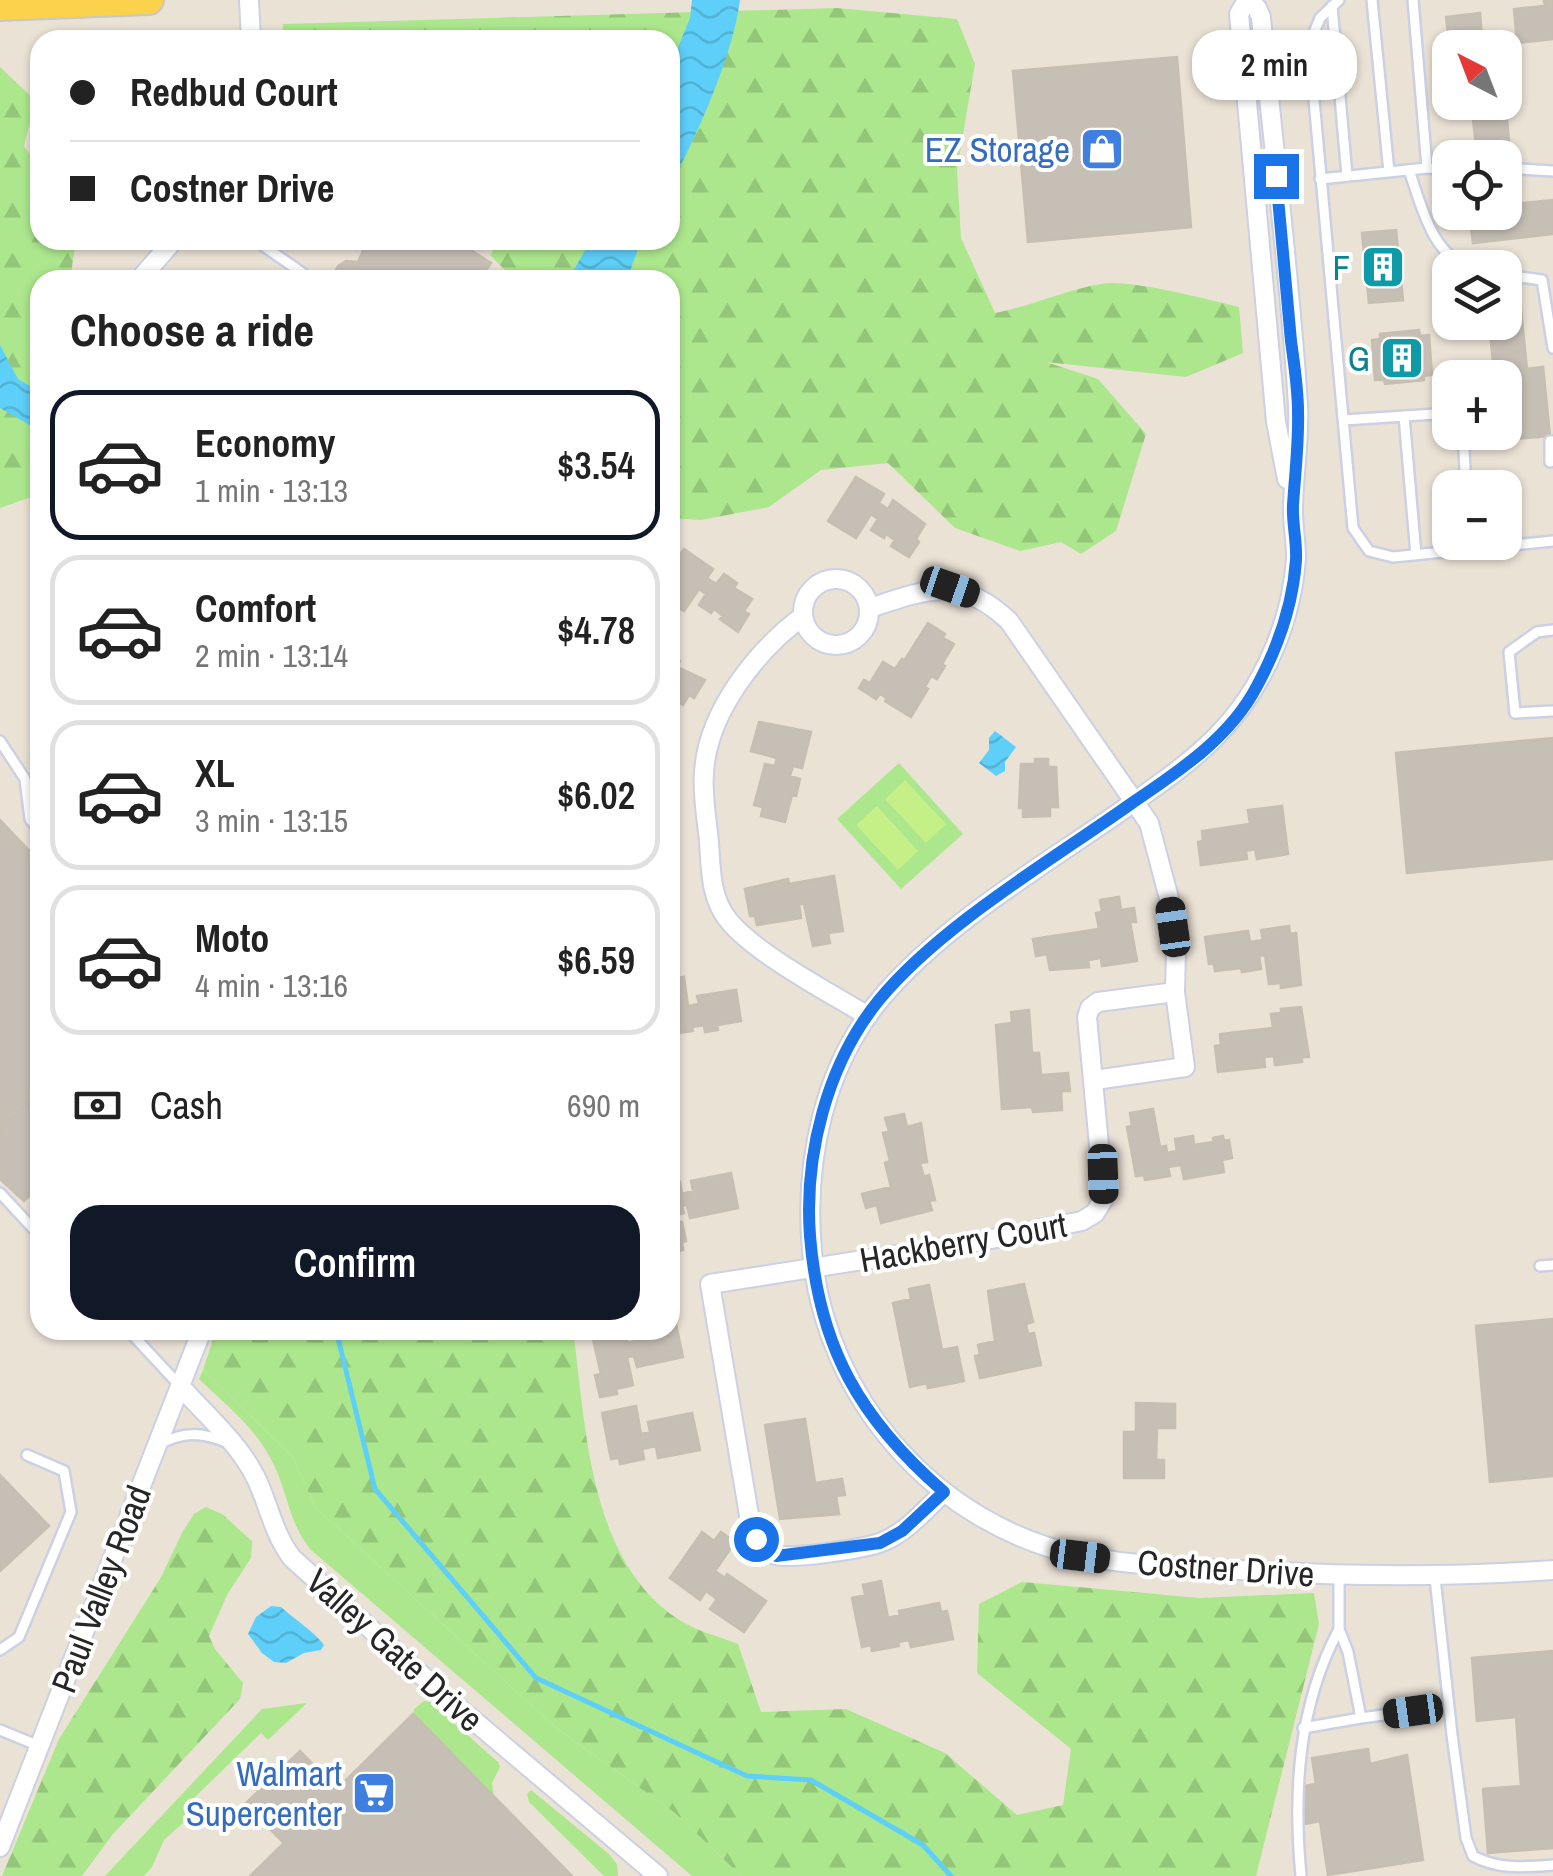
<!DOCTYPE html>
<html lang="en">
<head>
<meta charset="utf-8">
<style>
  body { margin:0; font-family:"Archivo Narrow",sans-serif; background:#f6f6f6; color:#222; height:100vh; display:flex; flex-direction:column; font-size:38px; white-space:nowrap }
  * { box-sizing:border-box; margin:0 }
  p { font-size:32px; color:#767676 }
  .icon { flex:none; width:55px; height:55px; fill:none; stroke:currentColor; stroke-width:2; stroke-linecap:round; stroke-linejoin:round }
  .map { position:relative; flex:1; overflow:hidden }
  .drawer { position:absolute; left:30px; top:270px; width:650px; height:1070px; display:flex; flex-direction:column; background:#fff; border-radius:30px; box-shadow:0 2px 8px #0004 }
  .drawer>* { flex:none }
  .guide { position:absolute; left:30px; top:30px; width:650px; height:220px; border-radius:30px; box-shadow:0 2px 8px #0004; display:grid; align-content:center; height:220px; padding:0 40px; background:#fff }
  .needle { width:65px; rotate:318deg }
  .fabs { position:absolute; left:1432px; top:30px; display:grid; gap:20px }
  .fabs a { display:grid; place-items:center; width:90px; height:90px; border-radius:20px; background:#fff; box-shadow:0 2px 8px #0004; font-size:50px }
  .end { position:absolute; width:45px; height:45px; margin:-22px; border:12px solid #1a73e8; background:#fff; box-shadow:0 0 0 5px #fff }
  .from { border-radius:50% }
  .bubble { position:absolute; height:70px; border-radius:30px; background:#fff; box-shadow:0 2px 8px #0004; font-size:32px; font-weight:600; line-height:70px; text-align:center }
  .car { position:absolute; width:30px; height:60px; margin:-30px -15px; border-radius:12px; box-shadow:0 0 8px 2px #0007; background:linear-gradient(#222 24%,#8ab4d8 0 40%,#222 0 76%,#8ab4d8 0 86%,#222 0) }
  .guide b { display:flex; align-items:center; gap:35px; height:95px; font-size:38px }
  .guide b+b { border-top:2px solid #e0e0e0 }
  .guide i { width:25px; height:25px; background:#222 }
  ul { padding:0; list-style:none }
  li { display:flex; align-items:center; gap:30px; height:150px; margin:0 20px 15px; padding:0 20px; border:5px solid #e0e0e0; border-radius:30px }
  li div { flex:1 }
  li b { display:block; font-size:38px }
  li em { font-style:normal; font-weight:600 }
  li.active { border-color:#111827 }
  li>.icon { width:90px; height:90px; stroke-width:1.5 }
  h2 { padding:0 40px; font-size:45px; line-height:120px }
  .pay { display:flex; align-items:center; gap:25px; height:110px; padding:0 40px; font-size:38px }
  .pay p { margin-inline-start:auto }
  .action { display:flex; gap:20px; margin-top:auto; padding:20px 40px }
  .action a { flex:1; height:115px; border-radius:30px; background:#111827; color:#fff; font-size:40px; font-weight:600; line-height:115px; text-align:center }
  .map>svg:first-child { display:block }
</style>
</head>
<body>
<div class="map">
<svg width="1553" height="1876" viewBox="0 0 1553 1876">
  <defs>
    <pattern id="forest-firs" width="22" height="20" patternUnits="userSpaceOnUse" patternTransform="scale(2.5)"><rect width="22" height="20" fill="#ace78d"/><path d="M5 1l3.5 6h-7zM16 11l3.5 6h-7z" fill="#94c67a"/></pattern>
    <pattern id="water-waves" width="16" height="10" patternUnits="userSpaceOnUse" patternTransform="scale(2.5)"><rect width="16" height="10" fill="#5ecff8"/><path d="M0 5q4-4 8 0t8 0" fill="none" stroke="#52b2d4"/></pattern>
  </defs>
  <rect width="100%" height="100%" fill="#ebe2d6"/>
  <!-- green -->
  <path fill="#ace78d" d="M899 763 963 834 901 889 837 819Z
    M203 1370 292 1456 315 1507 556 1728 675 1813 741 1876H692L311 1550C289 1524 288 1493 273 1463 257 1429 226 1405 199 1379Z
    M424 1701 430 1702 498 1762 500 1767 492 1783 494 1797 413 1714 414 1709Z
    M307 1703 268 1740 261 1733 194 1798 201 1807 164 1840 152 1867 144 1876H105L262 1709Z
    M531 1790 609 1854 617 1864 618 1876H604L529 1802 527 1794Z"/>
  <!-- forest -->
  <path fill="url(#forest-firs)" d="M837 8 957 19 975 64 957 170 961 238 995 313C1032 306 1065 290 1101 284 1127 278 1210 300 1239 307L1243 353 1186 377 1046 362 1098 379 1146 434 1116 531 1081 554 1061 542 1020 551 955 528 888 463 821 470 769 507 701 520 670 518V280H498L505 270 490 255 501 240H670V40H282L283 24Z
    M0 67 35 100 24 146 40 168V240H76L70 280H40V494L0 508Z
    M216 1330H573C586 1425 588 1557 675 1617 692 1630 718 1636 738 1644L761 1712 846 1709 945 1753 1017 1815 1063 1805 1071 1749 977 1673 979 1604 1022 1582 1200 1598 1314 1593 1319 1624 1256 1876H741L675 1813 556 1728 315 1507 292 1456 203 1370Z
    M206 1507 222 1514 252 1541 251 1558 227 1595 209 1636 215 1649 243 1683 240 1699 113 1834 82 1876H2L59 1739 160 1579 183 1531 194 1514Z"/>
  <!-- pitch -->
  <path fill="#c4f087" d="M905 780 946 824 926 843 885 799Z
    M877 806 918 851 898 870 856 825Z"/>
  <!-- water -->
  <path fill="url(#water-waves)" d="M692 0H740C733 55 697 136 670 186V67L690 18Z
    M591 240H641L627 280H568Z
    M0 345 18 379 40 392V431L0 408Z
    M995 731 1016 747 1005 762V771L996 776 979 763 989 750V738Z
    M271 1606 281 1607C295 1620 314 1631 324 1645L321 1650 304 1653 286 1663 274 1662 262 1653 248 1634 256 1617Z"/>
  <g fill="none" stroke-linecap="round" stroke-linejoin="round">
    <!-- stream -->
    <path stroke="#5ecff8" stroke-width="5" d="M336 1330 375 1489 536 1678 747 1776 811 1780 923 1845 951 1876"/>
  </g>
  <!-- building -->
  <path fill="#c6bfb6" stroke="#c6beb0" stroke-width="2.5" d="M1553 0V39L1517 43 1514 9 1545 6 1544 1Z
    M1480 13 1483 48H1450V64H1446L1443 41 1449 40 1446 17Z
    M1177 57 1191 227 1028 242 1013 71Z
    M1505 101 1510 150 1477 154 1471 102Z
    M1553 200V234L1473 243 1469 212H1505V205Z
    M1396 230 1403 300 1369 303 1362 233Z
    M368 240H455L491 263 480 280H331L338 266 346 261 358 262Z
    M1520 300 1527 369 1494 372 1489 322H1505V301Z
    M1419 330 1420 336 1429 335 1432 375 1424 376V380L1385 384 1384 380H1375L1372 340 1380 339V334Z
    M1543 367 1550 436 1516 439 1509 371Z
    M856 477 884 494 879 503 888 509 893 500 925 524 916 539 919 542 909 557 891 546 895 540 886 534 884 538 871 530 878 519 871 514 856 538 828 521Z
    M684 549 713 569 707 578 716 584 724 574 737 583 734 588 752 599 744 611 749 614 738 632 720 619 723 616 714 609 711 613 699 605 706 594 699 589 684 611 672 604 670 607V569Z
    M928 623 945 634 943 638 954 644 942 664 945 666 937 679 931 676 925 687 928 689 911 717 885 701 887 698 880 694 876 699 859 688 864 680 870 683 883 662 895 669 902 659 904 661Z
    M670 655 680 661 677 667 705 680 694 698 689 695 683 705 670 698Z
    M759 722 811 732 802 768 793 766 790 776 800 779 796 796 792 795 785 822 761 816 763 807 754 805 765 764 775 766 777 758 751 751Z
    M1553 738V859L1407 873 1396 753Z
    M1035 759H1048V767H1056L1058 807H1050V816L1023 817V808H1019L1021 764H1035Z
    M1282 806 1288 854 1257 859 1255 849 1246 851 1247 859 1201 865 1198 842 1203 841 1202 831 1250 824 1248 810Z
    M0 820 40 862V1091L0 1130Z
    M672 871 675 899 670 900V872Z
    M834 876 843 931 828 933 830 943 813 946 804 904H799L801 918 757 925 755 916H750L745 889 788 879 789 884Z
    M1119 897 1121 910 1134 908 1136 922H1130L1137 961 1102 966 1101 958 1088 960 1089 967 1050 970 1047 954 1036 956 1033 939 1099 929 1096 913 1102 912 1100 900Z
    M1289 926 1290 934 1296 933 1301 985 1281 988V983L1269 984 1265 955 1259 956 1261 969 1242 972 1241 968 1215 971 1214 964H1209L1205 937 1248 931 1250 942 1263 940 1261 930Z
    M684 977 688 1006 699 1004 697 996 736 990 741 1021 717 1025 718 1030 705 1032 704 1025 692 1027 693 1031 670 1034V979Z
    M1301 1007 1309 1057H1302V1062L1275 1065 1274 1056 1264 1057 1265 1067 1218 1072 1215 1046 1221 1045 1220 1034 1273 1028 1271 1014 1281 1013V1009Z
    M1029 1010 1032 1053H1039L1041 1075 1068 1073 1070 1091H1061L1062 1110 1033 1112 1032 1107 1002 1109 996 1025 1012 1023 1011 1012Z
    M40 1091V1205L30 1195 24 1201 0 1179V1130Z
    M1153 1109 1160 1147 1166 1146 1167 1153 1177 1151 1175 1139 1193 1136 1194 1145 1214 1142 1213 1138 1223 1136 1224 1141 1229 1140 1232 1158 1222 1160 1224 1172 1184 1179 1181 1165 1168 1167 1170 1176 1145 1180 1144 1175 1136 1176 1127 1127 1132 1126 1130 1113Z
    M904 1114 907 1127 921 1123 927 1162 920 1163 924 1177 929 1175 935 1200 929 1201 932 1210 881 1223 877 1205 866 1208 862 1194 891 1187 885 1163 890 1161 883 1133 889 1131 885 1118Z
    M731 1173 738 1208 690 1218 687 1205 682 1206 684 1213 676 1215 677 1222H682L686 1241 682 1242 683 1250 670 1253V1184L680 1182 682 1194 693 1191 691 1181Z
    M1024 1284 1033 1322 1026 1324 1028 1334 1034 1333 1041 1365 980 1378 975 1356 980 1355 978 1345 995 1341 988 1291Z
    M929 1285 942 1350 957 1347 964 1381 928 1388 927 1383 910 1387 893 1303 911 1299 909 1289Z
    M1553 1319V1476L1490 1482 1476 1326Z
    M676 1324 683 1357 637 1367 634 1356 627 1357 633 1385 616 1389 617 1394 600 1397 595 1375 601 1374 593 1339 626 1332 628 1343 640 1340 639 1332 670 1330V1325Z
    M1136 1403 1175 1404V1428H1157L1156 1460H1164V1478H1124V1432H1136Z
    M636 1406 641 1434 650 1432 648 1422 692 1413 700 1450 658 1458 656 1446 642 1449 644 1459 620 1464 619 1458 611 1459 602 1413Z
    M805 1419 815 1483 842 1479 845 1495 836 1496 839 1514 780 1519 765 1425Z
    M0 1475 49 1526 0 1571Z
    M702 1532 714 1541 721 1532 735 1542 715 1571 725 1578 727 1574 766 1601 744 1632 710 1609 717 1599 706 1591 700 1600 670 1578Z
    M881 1581 888 1618 900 1615 899 1611 939 1603 941 1612 947 1611 953 1639 911 1647 909 1640 898 1642 899 1646 872 1651 871 1645 862 1647 852 1598 865 1595 863 1585Z
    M1553 1651V1848L1488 1853 1483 1789 1521 1786 1516 1717 1477 1721 1472 1658Z
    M413 1714 572 1876H250L284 1843 245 1804 300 1751 337 1789Z
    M1368 1749 1370 1764 1407 1755 1423 1860 1328 1875 1320 1821 1305 1824 1299 1787 1316 1784 1312 1758Z"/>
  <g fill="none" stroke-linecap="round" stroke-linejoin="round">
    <!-- lane casing -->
    <g stroke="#cbd0e2" stroke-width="14">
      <path id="lane" d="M1339 0 1320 18 1309 45 1353 528 1369 551 1393 557 1553 541
        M1372 0 1389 172
        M1332 6 1347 176
        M1427 168 1450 170
        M1505 168 1553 171
        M1409 170C1421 205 1432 256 1471 268
        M1320 179 1427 168 1413 0
        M255 240 311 279
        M1505 275 1542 280 1553 348
        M1404 416 1416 555
        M1344 420 1450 413
        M1463 432 1466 488
        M1553 441H1550V462L1553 461
        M1553 630 1537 632 1509 652 1515 713 1553 711
        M0 741 25 779 30 819 40 831
        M0 1193 40 1236
        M1540 1266 1553 1265
        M128 1330 180 1386
        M158 1445C183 1431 202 1432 228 1443
        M1339 1576V1629L1348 1652 1361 1718 1413 1711
        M1435 1578 1452 1735 1466 1838 1473 1856C1499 1870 1524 1867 1553 1865
        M0 1650 19 1637 71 1512 64 1471 27 1455
        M1303 1728 1361 1718
        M0 1730 39 1746
        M1301 1876C1293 1791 1298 1706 1339 1629"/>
    </g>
    <!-- street casing -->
    <g stroke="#cbd0e2" stroke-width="22">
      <path id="street" d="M249 0 251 40
        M1247 0 1257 8 1261 17C1273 146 1290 276 1298 405 1300 440 1293 476 1293 511 1293 526 1296 542 1296 558 1294 588 1286 621 1274 649 1241 728 1191 762 1124 809 1043 866 946 922 882 997 823 1067 804 1163 812 1251 824 1398 937 1527 1083 1556 1140 1567 1200 1568 1259 1571 1361 1577 1451 1577 1553 1570
        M1247 0 1239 14 1276 422 1287 479
        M139 280 174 240
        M803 612a33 33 0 1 1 66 0a33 33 0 1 1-66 0Z
        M870 608C927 589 961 575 1009 621L1149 823 1170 902 1176 951 1175 992 1185 1067 1095 1080
        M803 616C756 651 707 713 704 773 702 795 707 820 709 842 711 870 710 898 729 921 756 954 830 993 868 1016
        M180 1386C205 1414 239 1443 256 1478 269 1505 273 1533 292 1558L447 1698 658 1876
        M944 1492C925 1510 907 1532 882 1542 867 1548 788 1561 773 1554 757 1547 754 1530 749 1515L710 1284 971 1243 1082 1221 1095 1213 1104 1198 1087 1017 1090 1008 1098 1002 1175 992
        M0 1847 202 1330"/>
    </g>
    <!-- primary casing -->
    <g stroke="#c7c7c7" stroke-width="32">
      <path id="primary" d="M0 6 149 0"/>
    </g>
    <!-- lane -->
    <use href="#lane" stroke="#fff" stroke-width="9"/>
    <!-- street -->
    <use href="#street" stroke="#fff" stroke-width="18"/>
    <!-- primary -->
    <use href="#primary" stroke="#fbd24b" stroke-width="28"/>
  </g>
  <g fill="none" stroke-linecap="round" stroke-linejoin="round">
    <!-- route -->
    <path stroke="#1a73e8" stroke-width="12" d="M756 1539 776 1556 880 1543 902 1531 944 1492C860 1419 819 1348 810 1236 804 1155 827 1064 879 1000 941 925 1052 860 1132 803 1179 771 1230 738 1257 686 1278 647 1293 604 1296 560 1297 541 1292 523 1293 505 1295 474 1299 442 1298 411 1298 388 1294 364 1291 341 1286 286 1281 231 1276 176"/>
  </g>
  <!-- icons -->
  <defs>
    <g id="shop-square" transform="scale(2.25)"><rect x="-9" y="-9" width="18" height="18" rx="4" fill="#3f7fe0" stroke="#fff"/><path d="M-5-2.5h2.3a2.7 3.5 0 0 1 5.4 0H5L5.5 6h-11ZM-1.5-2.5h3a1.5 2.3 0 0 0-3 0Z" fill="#fff"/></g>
    <g id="building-square" transform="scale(2.25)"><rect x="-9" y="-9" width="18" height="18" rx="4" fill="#0f9aa8" stroke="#fff"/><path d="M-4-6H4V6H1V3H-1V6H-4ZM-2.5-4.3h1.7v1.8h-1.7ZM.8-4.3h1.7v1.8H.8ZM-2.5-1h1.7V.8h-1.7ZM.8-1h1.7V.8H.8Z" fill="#fff"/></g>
    <g id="supermarket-square" transform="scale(2.25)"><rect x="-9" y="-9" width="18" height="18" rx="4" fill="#3f7fe0" stroke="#fff"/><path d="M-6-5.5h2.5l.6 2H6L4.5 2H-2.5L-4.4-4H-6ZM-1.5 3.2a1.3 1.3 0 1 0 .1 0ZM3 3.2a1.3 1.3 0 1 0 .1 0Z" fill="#fff"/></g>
  </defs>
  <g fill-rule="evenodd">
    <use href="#shop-square" x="1102" y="149"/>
    <use href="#building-square" x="1383" y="267"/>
    <use href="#building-square" x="1402" y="358"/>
    <use href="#supermarket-square" x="374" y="1793"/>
  </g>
  <g text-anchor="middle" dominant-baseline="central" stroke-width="8" stroke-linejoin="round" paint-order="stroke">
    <!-- shop labels -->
    <g font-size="35" fill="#366cbe" stroke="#fff" text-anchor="end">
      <text x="1070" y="149">EZ Storage</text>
      <text x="342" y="1773">Walmart<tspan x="342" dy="40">Supercenter</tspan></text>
    </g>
    <!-- culture labels -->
    <g font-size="35" fill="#0d838f" stroke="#fff" text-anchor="end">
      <text x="1350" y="267">F</text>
      <text x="1370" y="358">G</text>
    </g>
    <!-- street labels -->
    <g font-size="35" fill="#262626" stroke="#fff">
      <text transform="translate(963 1242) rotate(-10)">Hackberry Court</text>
      <text transform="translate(1226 1568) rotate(4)">Costner Drive</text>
      <text transform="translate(101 1589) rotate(-69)">Paul Valley Road</text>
      <text transform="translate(395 1650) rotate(42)">Valley Gate Drive</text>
    </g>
  </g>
</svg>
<div class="fabs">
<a><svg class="needle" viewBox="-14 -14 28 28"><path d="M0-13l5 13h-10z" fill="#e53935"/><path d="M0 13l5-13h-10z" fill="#767676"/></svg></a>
<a><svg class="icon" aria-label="locate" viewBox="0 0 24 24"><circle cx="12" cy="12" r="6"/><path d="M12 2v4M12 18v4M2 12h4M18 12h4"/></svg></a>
<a><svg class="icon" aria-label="layers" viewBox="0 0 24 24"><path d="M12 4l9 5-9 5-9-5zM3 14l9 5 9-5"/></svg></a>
<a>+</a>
<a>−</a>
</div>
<i class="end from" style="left:756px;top:1539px"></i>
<i class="end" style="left:1276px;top:176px"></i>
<div class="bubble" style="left:1192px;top:30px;width:165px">2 min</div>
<i class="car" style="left:950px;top:587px;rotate:109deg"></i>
<i class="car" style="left:1173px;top:927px;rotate:352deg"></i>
<i class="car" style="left:1103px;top:1174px;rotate:178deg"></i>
<i class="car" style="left:1080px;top:1556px;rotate:97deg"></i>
<i class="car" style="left:1413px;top:1711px;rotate:262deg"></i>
<div class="guide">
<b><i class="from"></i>Redbud Court</b>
<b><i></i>Costner Drive</b>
</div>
<section class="drawer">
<h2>Choose a ride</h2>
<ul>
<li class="active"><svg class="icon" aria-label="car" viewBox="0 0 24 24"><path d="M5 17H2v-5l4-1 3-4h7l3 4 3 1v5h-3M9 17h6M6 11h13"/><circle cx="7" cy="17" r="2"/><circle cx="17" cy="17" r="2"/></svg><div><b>Economy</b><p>1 min · 13:13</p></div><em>$3.54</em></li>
<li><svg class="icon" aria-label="car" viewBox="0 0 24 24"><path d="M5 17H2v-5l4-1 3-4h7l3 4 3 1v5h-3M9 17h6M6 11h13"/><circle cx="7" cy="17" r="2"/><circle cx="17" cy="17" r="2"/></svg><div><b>Comfort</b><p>2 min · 13:14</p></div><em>$4.78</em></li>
<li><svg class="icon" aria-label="car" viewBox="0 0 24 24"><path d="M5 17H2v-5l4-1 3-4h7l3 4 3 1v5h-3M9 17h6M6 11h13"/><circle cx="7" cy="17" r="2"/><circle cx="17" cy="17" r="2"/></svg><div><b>XL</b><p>3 min · 13:15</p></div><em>$6.02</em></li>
<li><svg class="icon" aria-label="car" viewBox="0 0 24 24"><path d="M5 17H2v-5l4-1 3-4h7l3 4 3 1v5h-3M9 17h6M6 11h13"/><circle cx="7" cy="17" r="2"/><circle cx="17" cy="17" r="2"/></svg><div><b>Moto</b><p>4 min · 13:16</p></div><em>$6.59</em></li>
</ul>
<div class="pay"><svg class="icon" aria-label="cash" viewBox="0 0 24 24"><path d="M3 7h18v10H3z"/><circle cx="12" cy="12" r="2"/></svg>Cash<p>690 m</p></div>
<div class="action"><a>Confirm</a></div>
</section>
</div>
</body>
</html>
